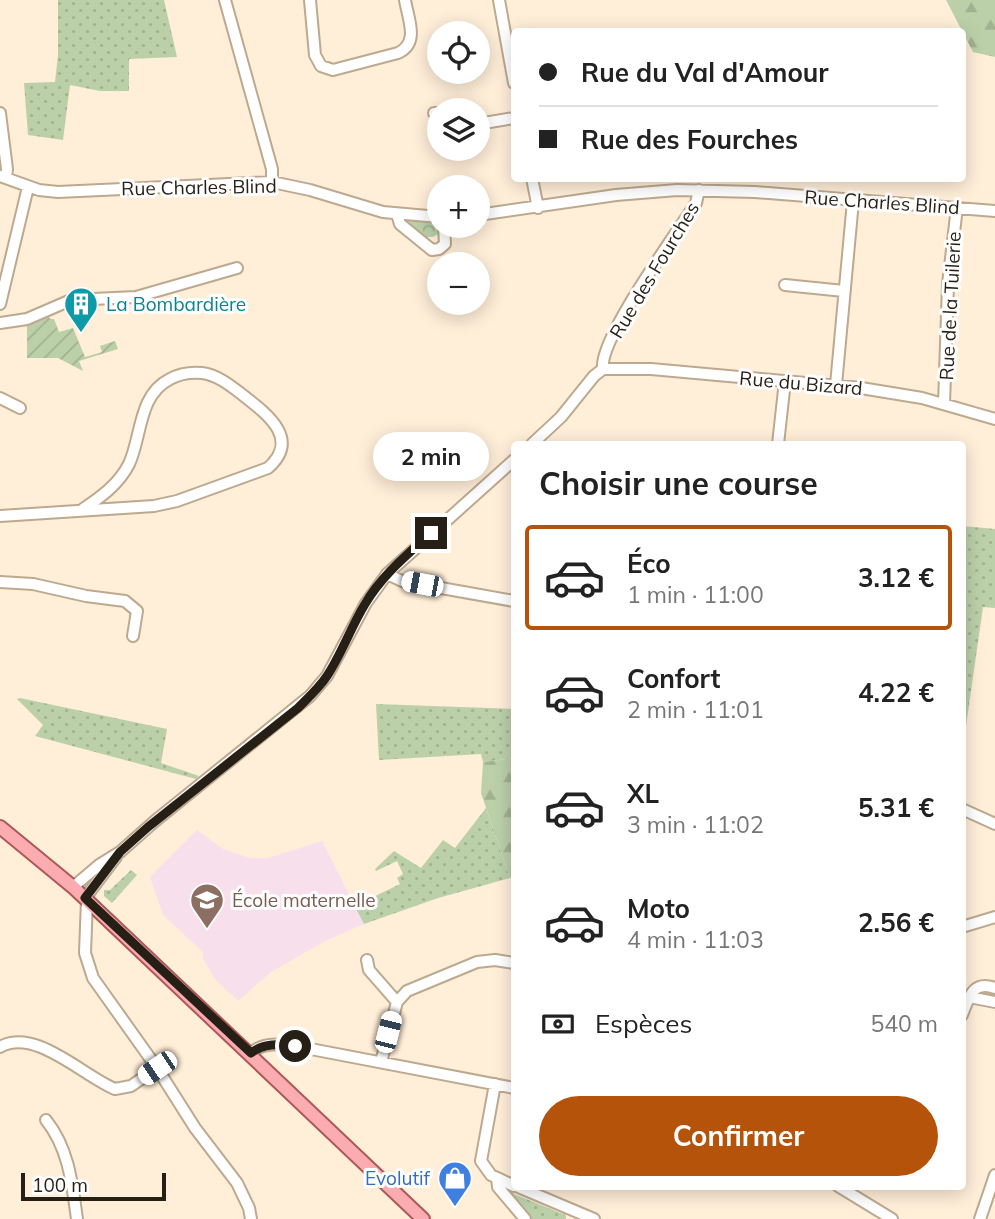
<!DOCTYPE html>
<html lang="fr">
<head>
<meta charset="utf-8">
<style>
  body { margin:0; font-family:Mulish,sans-serif; background:#f6f6f6; color:#222; height:100vh; display:flex; flex-direction:column; font-size:26px; white-space:nowrap }
  * { box-sizing:border-box; margin:0 }
  p { font-size:23px; color:#767676 }
  .icon { flex:none; width:38px; height:38px; fill:none; stroke:currentColor; stroke-width:2; stroke-linecap:round; stroke-linejoin:round }
  .map { position:relative; flex:1; overflow:hidden }
  .sheet { position:absolute; left:511px; top:441px; width:455px; height:749px; display:flex; flex-direction:column; background:#fff; border-radius:7px; box-shadow:0 4px 18px #0003 }
  .sheet>* { flex:none }
  .top-card { position:absolute; left:511px; top:28px; width:455px; height:154px; border-radius:7px; box-shadow:0 4px 18px #0003; display:grid; align-content:center; height:154px; padding:0 28px; background:#fff }
  .buttons { position:absolute; left:427px; top:21px; display:grid; gap:14px }
  .buttons a { display:grid; place-items:center; width:63px; height:63px; border-radius:50%; background:#fff; box-shadow:0 4px 18px #0003; font-size:35px }
  .scale { position:absolute; left:21px; bottom:18px; width:145px; box-sizing:border-box; padding-left:7px; border:4px solid #261f15; border-top:0; font-size:19px; line-height:24px; white-space:nowrap; color:#261f15; -webkit-text-stroke:5px #fefefe; paint-order:stroke }
  .end { position:absolute; width:32px; height:32px; margin:-16px; border:9px solid #261f15; background:#fff; box-shadow:0 0 0 4px #fff }
  .from { border-radius:50% }
  .bubble { position:absolute; height:49px; border-radius:24px; background:#fff; box-shadow:0 4px 18px #0003; font-size:23px; font-weight:700; line-height:49px; text-align:center }
  .car { position:absolute; width:21px; height:42px; margin:-21px -10px; border-radius:9px; box-shadow:0 0 5px 2px #0007; background:linear-gradient(#fff 24%,#345 0 40%,#fff 0 76%,#345 0 86%,#fff 0) }
  .top-card b { display:flex; align-items:center; gap:24px; height:66px; font-size:26px }
  .top-card b+b { border-top:2px solid #e0e0e0 }
  .top-card i { width:18px; height:18px; background:#222 }
  ul { padding:0; list-style:none }
  li { display:flex; align-items:center; gap:21px; height:105px; margin:0 14px 10px; padding:0 14px; border:4px solid transparent; border-radius:7px }
  li div { flex:1 }
  li b { display:block; font-size:26px }
  li em { font-style:normal; font-weight:700 }
  li.on { border-color:#b45309 }
  li>.icon { width:63px; height:63px; stroke-width:1.5 }
  h2 { padding:0 28px; font-size:32px; line-height:84px }
  .pay { display:flex; align-items:center; gap:18px; height:77px; padding:0 28px; font-size:26px }
  .pay p { margin-inline-start:auto }
  .action { display:flex; gap:14px; margin-top:auto; padding:14px 28px }
  .action a { flex:1; height:80px; border-radius:42px; background:#b45309; color:#fff; font-size:28px; font-weight:700; line-height:80px; text-align:center }
  .map>svg:first-child { display:block }
</style>
</head>
<body>
<div class="map">
<svg width="995" height="1219" viewBox="0 0 995 1219">
  <defs>
    <pattern id="grass-dots" width="8" height="8" patternUnits="userSpaceOnUse" patternTransform="scale(1.75)"><rect width="8" height="8" fill="#bbd0a9"/><path d="M2 2h.1M6 6h.1" fill="none" stroke="#a1b291" stroke-width="1.8" stroke-linecap="round"/></pattern>
    <pattern id="forest-firs" width="22" height="20" patternUnits="userSpaceOnUse" patternTransform="scale(1.75)"><rect width="22" height="20" fill="#bbd0a9"/><path d="M5 1l3.5 6h-7zM16 11l3.5 6h-7z" fill="#a1b291"/></pattern>
    <pattern id="park-crowns" width="20" height="18" patternUnits="userSpaceOnUse" patternTransform="scale(1.75)"><rect width="20" height="18" fill="#bbd0a9"/><path d="M2 6a3 3 0 1 1 6 0M12 15a3 3 0 1 1 6 0" fill="none" stroke="#a1b291"/></pattern>
    <pattern id="garden-furrows" width="10" height="10" patternUnits="userSpaceOnUse" patternTransform="scale(1.75)"><rect width="10" height="10" fill="#bbd0a9"/><path d="M-1 1l2-2M0 10L10 0M9 11l2-2" fill="none" stroke="#a1b291"/></pattern>
  </defs>
  <rect width="100%" height="100%" fill="#ffeed8"/>
  <!-- education -->
  <path fill="#f7e0ec" d="M197 830 223 849 250 858H268L322 841 364 924 327 940 271 972 238 1001 215 979 203 959V952L163 915 150 877Z"/>
  <!-- grass -->
  <path fill="url(#grass-dots)" d="M58 0H164L177 57 129 59V91H100L70 85 63 140 28 135 24 83 55 82 58 55Z
    M963 526 995 529V608L983 607 963 747Z
    M20 698 167 729 161 763 199 776 196 779 35 736 43 725 17 699Z
    M376 704 514 709V758L483 762 481 754 379 760Z
    M486 808 510 878 438 898 364 924 352 901 354 899 357 905 400 884 397 878 403 874 397 861 376 871 375 869 394 851 421 868 443 840 455 848Z
    M131 870 137 875 112 903 104 896V890H110Z
    M501 1184 515 1190 514 1194 563 1214 565 1210 566 1219H529Z"/>
  <!-- forest -->
  <path fill="url(#forest-firs)" d="M946 0H995V57L973 52Z
    M514 758V877L510 878 481 793 483 762Z"/>
  <!-- park -->
  <path fill="url(#park-crowns)" d="M405 218 439 221 438 234 433 237H423L406 223Z"/>
  <!-- garden -->
  <path fill="url(#garden-furrows)" d="M47 316 51 319H54L59 332 73 328 85 357 102 352 100 346 115 341 118 349 79 361 83 371 58 358H27V323Z"/>
  <g fill="none" stroke-linecap="round" stroke-linejoin="round">
    <!-- minor casing -->
    <g stroke="#bda98f" stroke-width="14">
      <path id="minor" d="M225 0 272 169V182
        M310 0 315 55 321 66 333 70 398 53C420 43 408 19 405 0
        M499 0 514 83
        M0 113 7 169 6 178
        M434 113H439
        M478 124 514 118
        M0 176 39 190 58 192 272 182 310 190 383 212 439 217
        M532 178 538 208
        M397 214 400 224 432 250 439 249 445 244 444 226
        M478 215 616 195 677 190 755 192 995 211
        M785 285 844 291
        M0 304 28 187
        M0 323 27 319 71 300 136 297 237 268
        M603 369H651L861 388 922 398 995 419
        M836 385 853 201
        M0 398 20 408
        M944 404 948 284 957 207
        M532 444 561 417 594 376 603 369C598 340 677 233 696 203L699 190
        M778 444 785 381
        M0 516 154 506 177 501 268 468C301 439 267 414 244 396 231 386 218 375 202 373 191 372 179 374 170 379 138 395 142 436 129 464 119 484 101 497 83 509
        M387 574 402 581 514 601
        M0 582 33 584 86 596 125 601 137 611 133 636
        M962 809 995 824
        M73 887 99 865 120 852 155 821 310 696 327 676 366 603 387 574 514 460
        M85 898 116 857
        M87 900 85 953 93 978 157 1068 195 1128 237 1183 249 1208 251 1219
        M962 927 995 917
        M367 960 369 970 397 1002
        M969 997 995 1002
        M962 1015C969 997 973 980 995 988
        M0 1047C35 1027 83 1076 115 1089L131 1086 157 1068
        M251 1053C263 1042 280 1044 295 1046L514 1088
        M381 1062 397 1002 407 991 477 962 495 960 514 963
        M495 1084 481 1161 491 1175 514 1186
        M46 1120C69 1149 72 1183 77 1219
        M497 1178 498 1187 525 1219
        M516 1186 594 1219
        M838 1186 892 1219
        M980 1219 995 1175"/>
    </g>
    <!-- major casing -->
    <g stroke="#ae5758" stroke-width="16">
      <path id="major" d="M0 827 73 887 423 1219"/>
    </g>
    <!-- minor -->
    <use href="#minor" stroke="#fff" stroke-width="10"/>
    <!-- major -->
    <use href="#major" stroke="#faacb0" stroke-width="12"/>
  </g>
  <g fill="none" stroke-linecap="round" stroke-linejoin="round">
    <!-- route -->
    <path stroke="#261f15" stroke-width="9" d="M295 1046C279 1044 264 1043 251 1053L85 898 120 852 148 827 298 708C308 698 319 688 327 676 342 653 351 627 365 604 382 575 407 555 431 533"/>
  </g>
  <!-- icons -->
  <defs>
    <g id="building-pin" transform="scale(1.75)"><path d="M0 17L-7.5 6A9.5 9.5 0 1 1 7.5 6Z" fill="#0f9aa8" stroke="#fefefe"/><path d="M-4-6H4V6H1V3H-1V6H-4ZM-2.5-4.3h1.7v1.8h-1.7ZM.8-4.3h1.7v1.8H.8ZM-2.5-1h1.7V.8h-1.7ZM.8-1h1.7V.8H.8Z" fill="#fff"/></g>
    <g id="school-pin" transform="scale(1.75)"><path d="M0 17L-7.5 6A9.5 9.5 0 1 1 7.5 6Z" fill="#8d6e63" stroke="#fefefe"/><path d="M0-5L7-2L0 1L-7-2ZM-4 1L0 2.5L4 1V4Q0 6-4 4Z" fill="#fff"/></g>
    <g id="shop-pin" transform="scale(1.75)"><path d="M0 17L-7.5 6A9.5 9.5 0 1 1 7.5 6Z" fill="#3f7fe0" stroke="#fefefe"/><path d="M-5-2.5h2.3a2.7 3.5 0 0 1 5.4 0H5L5.5 6h-11ZM-1.5-2.5h3a1.5 2.3 0 0 0-3 0Z" fill="#fff"/></g>
  </defs>
  <g fill-rule="evenodd">
    <use href="#building-pin" x="81" y="304"/>
    <use href="#school-pin" x="207" y="900"/>
    <use href="#shop-pin" x="455" y="1178"/>
  </g>
  <g text-anchor="middle" dominant-baseline="central" stroke-width="6" stroke-linejoin="round" paint-order="stroke">
    <!-- street labels -->
    <g font-size="19" fill="#261f15" stroke="#fefefe">
      <text transform="translate(199 187) rotate(-1)">Rue Charles Blind</text>
      <text transform="translate(882 202) rotate(4)">Rue Charles Blind</text>
      <text transform="translate(654 270) rotate(-59)">Rue des Fourches</text>
      <text transform="translate(950 306) rotate(-87)">Rue de la Tuilerie</text>
      <text transform="translate(801 383) rotate(5)">Rue du Bizard</text>
    </g>
    <!-- culture labels -->
    <g font-size="19" fill="#0d838f" stroke="#fefefe" text-anchor="start">
      <text x="106" y="304">La Bombardière</text>
    </g>
    <!-- education labels -->
    <g font-size="19" fill="#785e54" stroke="#fefefe" text-anchor="start">
      <text x="232" y="900">École maternelle</text>
    </g>
    <!-- shop labels -->
    <g font-size="19" fill="#366cbe" stroke="#fefefe" text-anchor="end">
      <text x="430" y="1178">Evolutif</text>
    </g>
  </g>
</svg>
<div class="buttons">
<a><svg class="icon" aria-label="locate" viewBox="0 0 24 24"><circle cx="12" cy="12" r="6"/><path d="M12 2v4M12 18v4M2 12h4M18 12h4"/></svg></a>
<a><svg class="icon" aria-label="layers" viewBox="0 0 24 24"><path d="M12 4l9 5-9 5-9-5zM3 14l9 5 9-5"/></svg></a>
<a>+</a>
<a>−</a>
</div>
<div class="scale">100 m</div>
<i class="end from" style="left:295px;top:1046px"></i>
<i class="end" style="left:431px;top:533px"></i>
<div class="bubble" style="left:373px;top:432px;width:116px">2 min</div>
<i class="car" style="left:422px;top:584px;rotate:281deg"></i>
<i class="car" style="left:388px;top:1032px;rotate:14deg"></i>
<i class="car" style="left:157px;top:1068px;rotate:236deg"></i>
<div class="top-card">
<b><i class="from"></i>Rue du Val d'Amour</b>
<b><i></i>Rue des Fourches</b>
</div>
<section class="sheet">
<h2>Choisir une course</h2>
<ul>
<li class="on"><svg class="icon" aria-label="car" viewBox="0 0 24 24"><path d="M5 17H2v-5l4-1 3-4h7l3 4 3 1v5h-3M9 17h6M6 11h13"/><circle cx="7" cy="17" r="2"/><circle cx="17" cy="17" r="2"/></svg><div><b>Éco</b><p>1 min · 11:00</p></div><em>3.12 €</em></li>
<li><svg class="icon" aria-label="car" viewBox="0 0 24 24"><path d="M5 17H2v-5l4-1 3-4h7l3 4 3 1v5h-3M9 17h6M6 11h13"/><circle cx="7" cy="17" r="2"/><circle cx="17" cy="17" r="2"/></svg><div><b>Confort</b><p>2 min · 11:01</p></div><em>4.22 €</em></li>
<li><svg class="icon" aria-label="car" viewBox="0 0 24 24"><path d="M5 17H2v-5l4-1 3-4h7l3 4 3 1v5h-3M9 17h6M6 11h13"/><circle cx="7" cy="17" r="2"/><circle cx="17" cy="17" r="2"/></svg><div><b>XL</b><p>3 min · 11:02</p></div><em>5.31 €</em></li>
<li><svg class="icon" aria-label="car" viewBox="0 0 24 24"><path d="M5 17H2v-5l4-1 3-4h7l3 4 3 1v5h-3M9 17h6M6 11h13"/><circle cx="7" cy="17" r="2"/><circle cx="17" cy="17" r="2"/></svg><div><b>Moto</b><p>4 min · 11:03</p></div><em>2.56 €</em></li>
</ul>
<div class="pay"><svg class="icon" aria-label="cash" viewBox="0 0 24 24"><path d="M3 7h18v10H3z"/><circle cx="12" cy="12" r="2"/></svg>Espèces<p>540 m</p></div>
<div class="action"><a>Confirmer</a></div>
</section>
</div>
</body>
</html>
